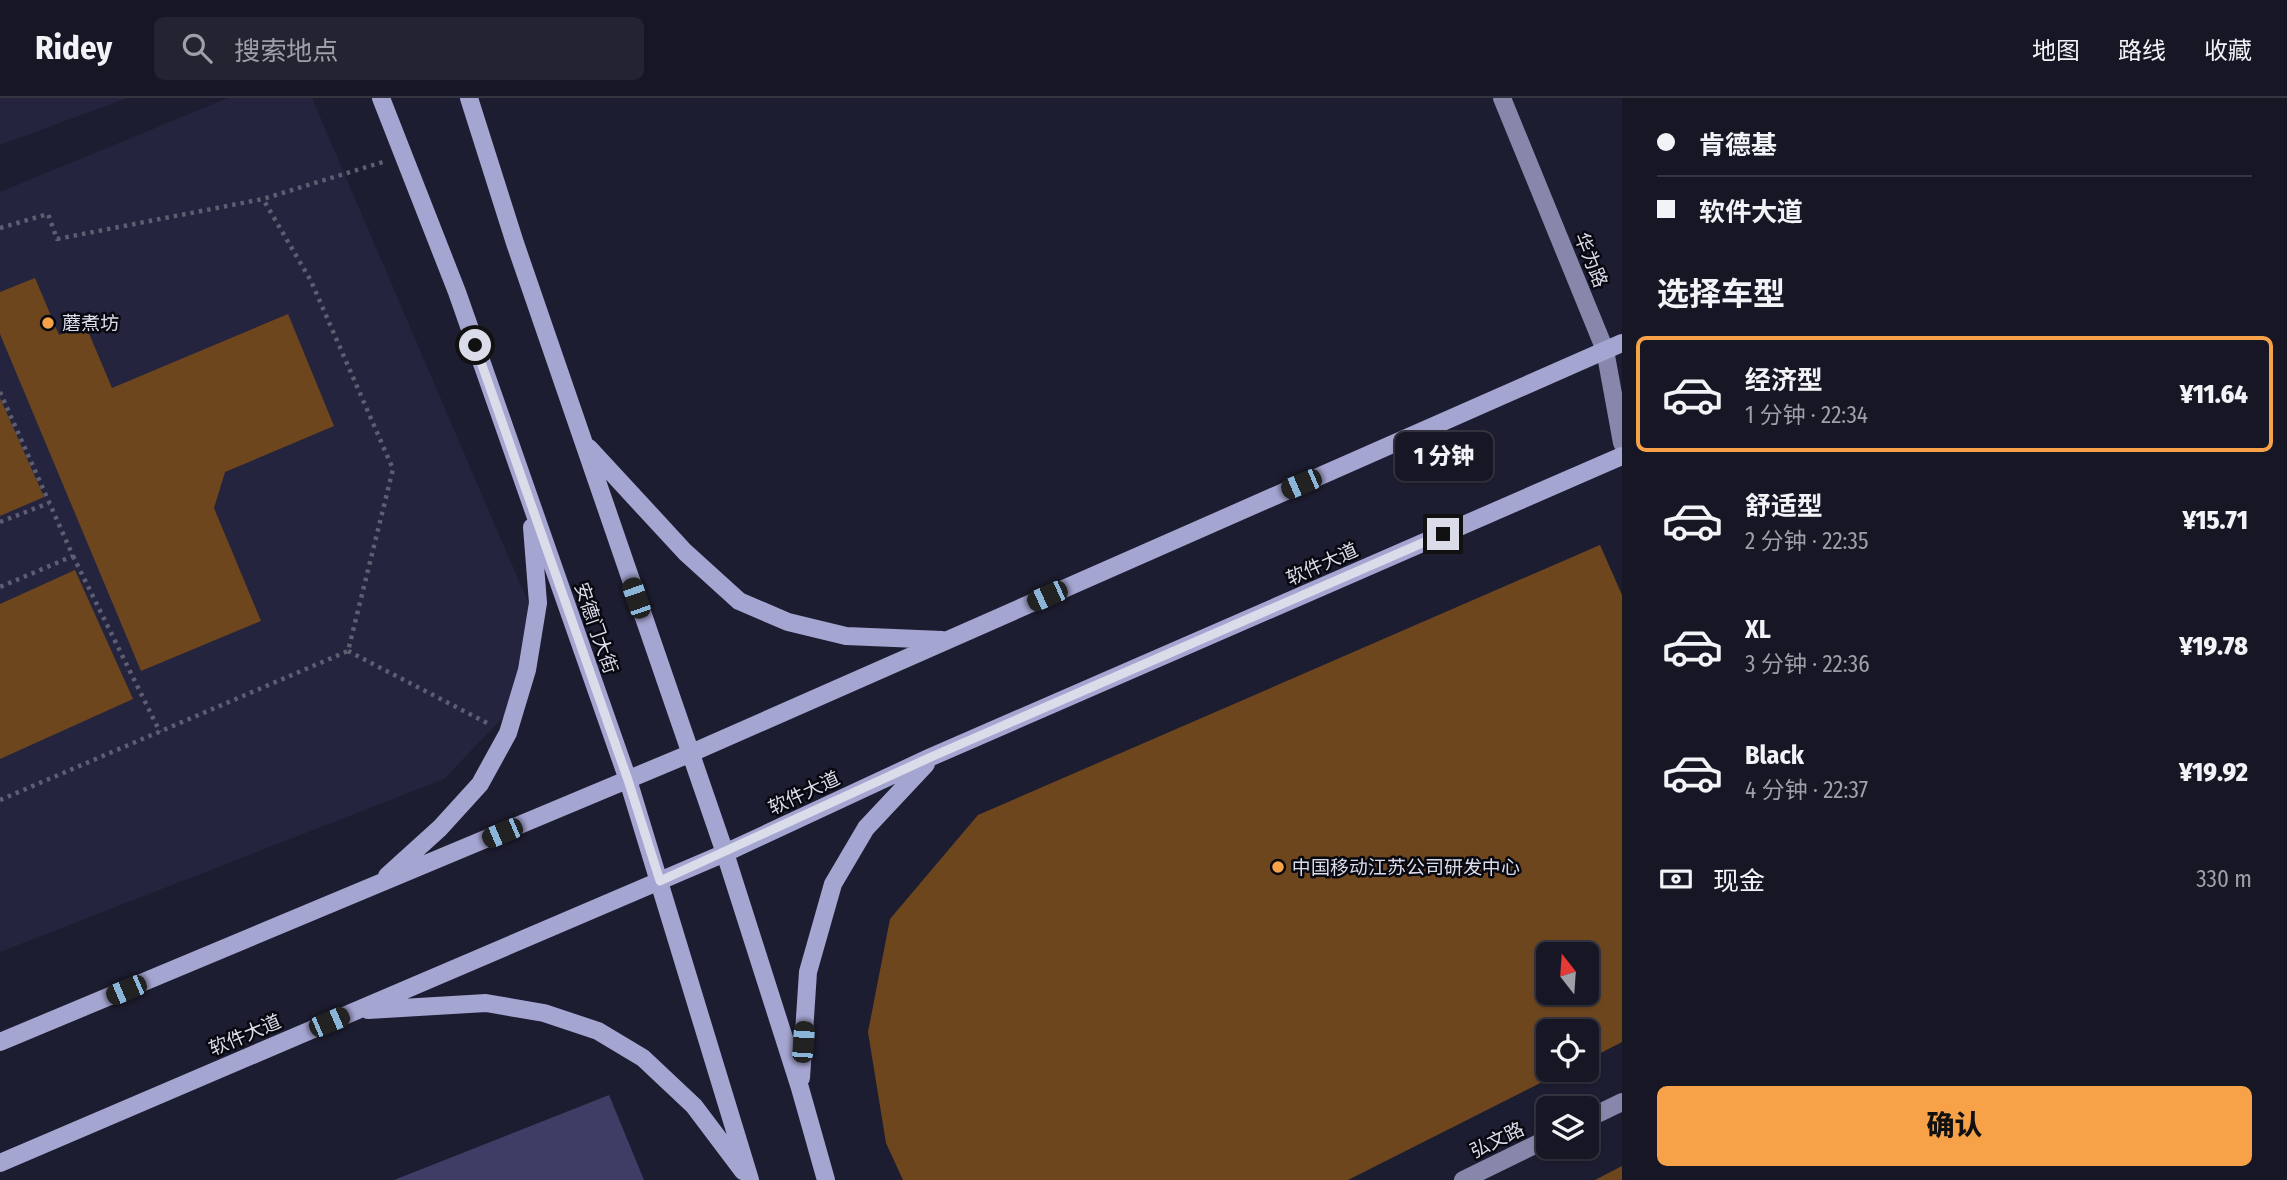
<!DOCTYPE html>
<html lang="zh">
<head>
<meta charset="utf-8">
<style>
  body { margin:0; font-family:"Fira Sans Condensed","Noto Sans SC",sans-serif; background:#232332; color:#f1f3f6; height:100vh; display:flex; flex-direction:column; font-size:26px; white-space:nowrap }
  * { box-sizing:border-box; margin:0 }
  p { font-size:23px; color:#9e9fa7 }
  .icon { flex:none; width:38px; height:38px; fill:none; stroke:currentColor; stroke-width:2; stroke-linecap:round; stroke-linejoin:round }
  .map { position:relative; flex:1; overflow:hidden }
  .details { display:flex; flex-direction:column; background:#161625; width:665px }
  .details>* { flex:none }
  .banner { display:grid; align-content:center; height:154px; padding:0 35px; background:#161625 }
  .needle { width:46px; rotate:343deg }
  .tools { position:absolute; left:1536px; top:844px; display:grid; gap:14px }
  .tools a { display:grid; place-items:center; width:63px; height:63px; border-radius:10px; background:#161625; box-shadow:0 2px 5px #0004,0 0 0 2px #353542; font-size:35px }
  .end { position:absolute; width:32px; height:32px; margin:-16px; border:9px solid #dbdce9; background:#111; box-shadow:0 0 0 4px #111 }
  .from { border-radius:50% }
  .bubble { position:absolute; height:49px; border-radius:10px; background:#161625; box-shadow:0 2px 5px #0004,0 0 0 2px #353542; font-size:23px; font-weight:800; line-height:49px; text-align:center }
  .car { position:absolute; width:21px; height:42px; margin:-21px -10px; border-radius:9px; box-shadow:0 0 5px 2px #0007; background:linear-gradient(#222 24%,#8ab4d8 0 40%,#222 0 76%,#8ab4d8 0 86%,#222 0) }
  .banner b { display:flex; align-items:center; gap:24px; height:66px; font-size:26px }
  .banner b+b { border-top:2px solid #353542 }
  .banner i { width:18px; height:18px; background:#f1f3f6 }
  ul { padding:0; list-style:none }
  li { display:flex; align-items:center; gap:21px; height:116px; margin:0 14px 10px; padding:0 21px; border:4px solid transparent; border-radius:10px }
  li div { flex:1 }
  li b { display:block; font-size:26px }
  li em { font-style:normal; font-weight:800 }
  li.on { border-color:#f7a248 }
  li>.icon { width:63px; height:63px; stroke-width:1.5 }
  h2 { padding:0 35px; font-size:32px; line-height:84px }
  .pay { display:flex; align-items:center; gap:18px; height:77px; padding:0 35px; font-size:26px }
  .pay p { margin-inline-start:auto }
  .action { display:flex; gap:14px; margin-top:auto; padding:14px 35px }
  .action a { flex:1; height:80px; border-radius:10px; background:#f7a248; color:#111; font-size:28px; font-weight:800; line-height:80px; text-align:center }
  header { display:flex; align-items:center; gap:42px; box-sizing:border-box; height:98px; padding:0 35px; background:#161625; border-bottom:2px solid #353542 }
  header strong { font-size:33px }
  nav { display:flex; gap:38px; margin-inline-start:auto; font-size:24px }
  .search { width:490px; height:63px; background:#232332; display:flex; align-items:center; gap:18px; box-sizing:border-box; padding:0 24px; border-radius:10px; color:#9e9fa7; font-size:26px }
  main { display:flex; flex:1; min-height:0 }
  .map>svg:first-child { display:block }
</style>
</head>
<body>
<header>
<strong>Ridey</strong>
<div class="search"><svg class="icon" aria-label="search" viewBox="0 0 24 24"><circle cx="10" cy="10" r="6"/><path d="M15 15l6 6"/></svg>搜索地点</div>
<nav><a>地图</a><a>路线</a><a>收藏</a></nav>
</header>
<main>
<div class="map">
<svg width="1622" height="1082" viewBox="0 0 1622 1082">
  <rect width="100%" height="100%" fill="#1d1d31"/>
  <!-- built -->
  <path fill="#25243e" d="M0 0H127L0 47Z
    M228 0H312L534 518 510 612 444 681 0 854V94Z"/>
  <!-- green -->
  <path fill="#3f3d65" d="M609 997 644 1082H394Z"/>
  <!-- building -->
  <path fill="#6e461d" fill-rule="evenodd" d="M35 180 59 237 85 226 112 290 288 216 334 328 225 374 214 410 261 523 141 573 0 236V194Z
    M0 300 44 399 0 418Z
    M1600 447 1622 497V944L1587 962V933H1549V971H1568L1348 1082H903L886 1045 868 934 890 821 978 717ZM1549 856H1587V894H1549Z
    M75 472 133 601 0 661V506Z
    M1622 1068V1082H1595Z"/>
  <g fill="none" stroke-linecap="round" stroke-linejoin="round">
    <!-- path -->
    <path stroke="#5d5e6f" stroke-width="4.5" stroke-dasharray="3.5 5" stroke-linecap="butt" d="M0 130 48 116 57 141 263 101 383 64
      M0 294 73 458 0 489
      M0 424 49 405
      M73 458 160 634
      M348 553 487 625
      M0 702 348 553 393 371 311 183 263 101"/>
    <!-- secondary -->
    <path stroke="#8787ab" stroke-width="18" d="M1502 0 1605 252 1622 345
      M1587 1021 1622 1004
      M1463 1082 1549 1040"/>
    <!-- primary -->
    <path stroke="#a5a5d2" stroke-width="18" d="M381 0 457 194 628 682 750 1082
      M469 0 515 145 725 755 800 990 826 1082
      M589 350 685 454 739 503 788 524 846 538 942 542
      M387 778 440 730 480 686 508 635 527 572 538 505 532 429
      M368 912 486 905 544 915 598 933 643 960 694 1008 743 1073
      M0 944 689 656 1622 245
      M801 980 808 874 833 786 866 730 926 666
      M0 1065 725 755 931 659 1622 358"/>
  </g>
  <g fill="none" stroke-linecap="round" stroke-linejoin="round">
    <!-- route -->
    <path stroke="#dbdce9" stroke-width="9" d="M475 247 628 682 660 783 931 659 1443 436"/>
  </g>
  <!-- markers -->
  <g fill="#f7a248" stroke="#080811" stroke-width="2.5">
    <circle cx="48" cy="225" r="7"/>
    <circle cx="1278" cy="769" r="7"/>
  </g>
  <g text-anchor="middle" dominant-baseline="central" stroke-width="5" stroke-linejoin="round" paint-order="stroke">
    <!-- street labels -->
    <g font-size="19" fill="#dbdce9" stroke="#080811">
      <text transform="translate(1591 162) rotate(68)">华为路</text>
      <text transform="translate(1322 466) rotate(-24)">软件大道</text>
      <text transform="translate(596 530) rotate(71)">安德门大街</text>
      <text transform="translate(804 695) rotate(-25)">软件大道</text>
      <text transform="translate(245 937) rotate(-23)">软件大道</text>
      <text transform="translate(1497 1042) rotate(-26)">弘文路</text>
    </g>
    <!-- poi labels -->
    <g font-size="19" fill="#dbdce9" stroke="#080811" text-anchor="start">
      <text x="62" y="225">蘑煮坊</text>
      <text x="1292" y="769">中国移动江苏公司研发中心</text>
    </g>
  </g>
</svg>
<div class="tools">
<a><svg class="needle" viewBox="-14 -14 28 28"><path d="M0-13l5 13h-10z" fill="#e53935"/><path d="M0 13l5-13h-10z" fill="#9e9fa7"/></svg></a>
<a><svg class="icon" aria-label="locate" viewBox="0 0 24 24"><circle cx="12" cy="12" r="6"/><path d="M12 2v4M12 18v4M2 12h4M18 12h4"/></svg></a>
<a><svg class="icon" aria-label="layers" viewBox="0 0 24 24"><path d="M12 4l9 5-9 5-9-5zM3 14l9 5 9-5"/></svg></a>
</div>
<i class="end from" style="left:475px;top:247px"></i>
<i class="end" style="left:1443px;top:436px"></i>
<div class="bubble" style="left:1395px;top:334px;width:98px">1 分钟</div>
<i class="car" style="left:1301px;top:386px;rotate:247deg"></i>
<i class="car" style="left:1047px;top:498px;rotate:246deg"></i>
<i class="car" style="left:636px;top:500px;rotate:341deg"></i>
<i class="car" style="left:502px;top:735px;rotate:247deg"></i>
<i class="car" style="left:126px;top:892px;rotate:247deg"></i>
<i class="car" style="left:329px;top:924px;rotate:67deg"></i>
<i class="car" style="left:803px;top:944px;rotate:4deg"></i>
</div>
<section class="details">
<div class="banner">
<b><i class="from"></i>肯德基</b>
<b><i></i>软件大道</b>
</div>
<h2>选择车型</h2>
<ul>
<li class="on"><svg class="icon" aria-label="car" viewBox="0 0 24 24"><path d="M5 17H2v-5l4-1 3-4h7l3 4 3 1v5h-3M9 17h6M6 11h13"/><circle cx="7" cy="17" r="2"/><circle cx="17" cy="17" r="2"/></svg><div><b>经济型</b><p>1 分钟 · 22:34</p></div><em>¥11.64</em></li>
<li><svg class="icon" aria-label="car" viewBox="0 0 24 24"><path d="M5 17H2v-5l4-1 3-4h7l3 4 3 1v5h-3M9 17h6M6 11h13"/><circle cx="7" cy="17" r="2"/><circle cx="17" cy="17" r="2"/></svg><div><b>舒适型</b><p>2 分钟 · 22:35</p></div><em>¥15.71</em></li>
<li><svg class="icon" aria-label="car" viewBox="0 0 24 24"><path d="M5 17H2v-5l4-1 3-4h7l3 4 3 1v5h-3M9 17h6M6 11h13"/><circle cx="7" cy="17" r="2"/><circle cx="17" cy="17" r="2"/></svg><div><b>XL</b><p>3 分钟 · 22:36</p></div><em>¥19.78</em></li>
<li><svg class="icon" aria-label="car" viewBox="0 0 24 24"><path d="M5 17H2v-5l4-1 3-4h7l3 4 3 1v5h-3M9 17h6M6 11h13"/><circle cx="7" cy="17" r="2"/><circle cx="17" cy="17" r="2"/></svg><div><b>Black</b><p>4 分钟 · 22:37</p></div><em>¥19.92</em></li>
</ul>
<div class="pay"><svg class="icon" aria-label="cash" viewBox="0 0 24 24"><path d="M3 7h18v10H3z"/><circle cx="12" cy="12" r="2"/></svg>现金<p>330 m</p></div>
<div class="action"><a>确认</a></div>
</section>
</main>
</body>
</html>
